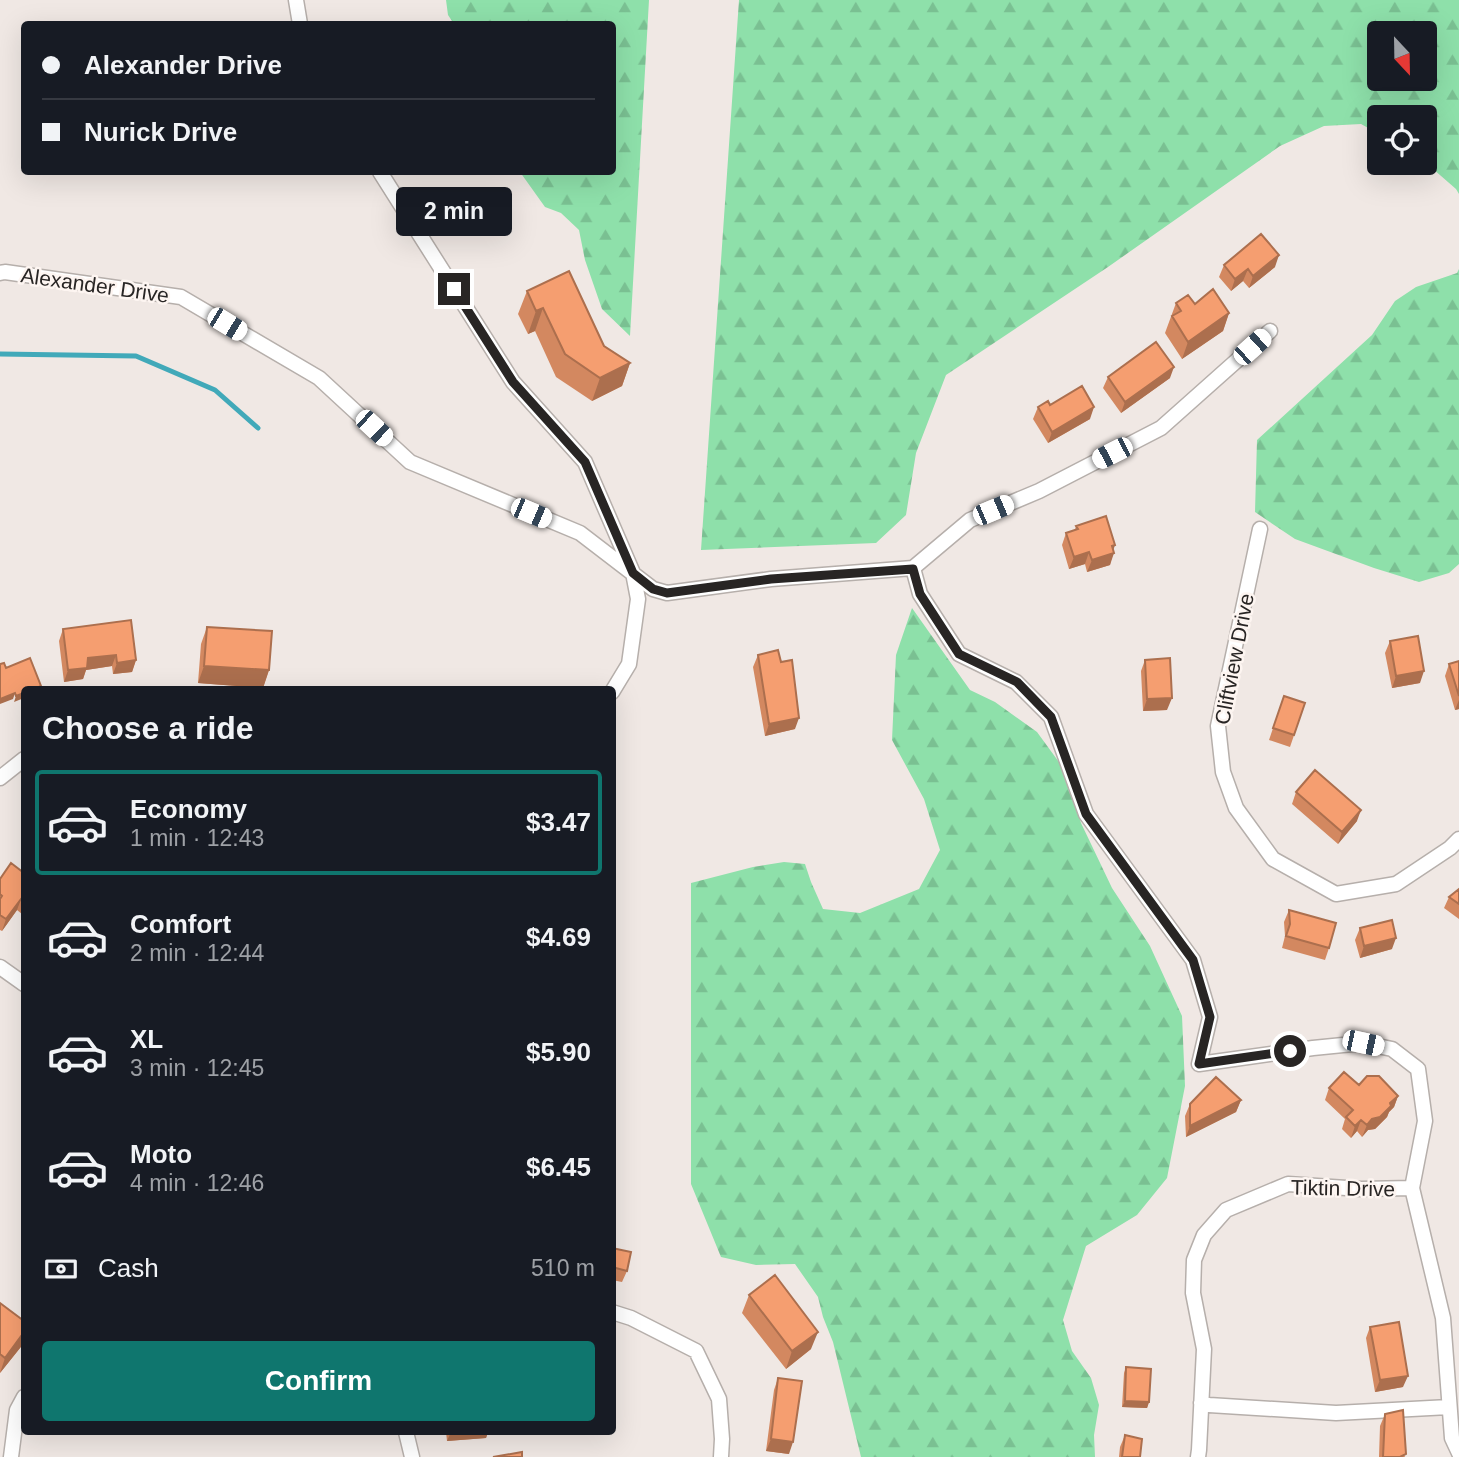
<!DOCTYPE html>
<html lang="en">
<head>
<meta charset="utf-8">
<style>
  body { margin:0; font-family:Arial,sans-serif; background:#242831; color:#f1f3f6; height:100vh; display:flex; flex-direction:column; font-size:26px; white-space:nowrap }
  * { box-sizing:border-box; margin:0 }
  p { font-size:23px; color:#9ea1a6 }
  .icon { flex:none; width:38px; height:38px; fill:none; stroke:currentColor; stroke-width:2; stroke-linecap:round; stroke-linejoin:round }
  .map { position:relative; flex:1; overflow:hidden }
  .drawer { position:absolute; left:21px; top:686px; width:595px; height:749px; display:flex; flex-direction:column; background:#171b24; border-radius:7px; box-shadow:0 7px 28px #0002 }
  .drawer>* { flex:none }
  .hud { position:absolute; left:21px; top:21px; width:595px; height:154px; border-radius:7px; box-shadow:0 7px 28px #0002; display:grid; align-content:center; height:154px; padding:0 21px; background:#171b24 }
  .needle { width:46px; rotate:158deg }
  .buttons { position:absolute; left:1367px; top:21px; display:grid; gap:14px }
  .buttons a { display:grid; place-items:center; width:70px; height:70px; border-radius:7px; background:#171b24; box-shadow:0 7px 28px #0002; font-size:35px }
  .end { position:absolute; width:32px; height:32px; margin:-16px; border:9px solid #282524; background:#fff; box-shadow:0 0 0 4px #fff }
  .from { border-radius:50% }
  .bubble { position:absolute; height:49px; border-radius:7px; background:#171b24; box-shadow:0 7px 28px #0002; font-size:23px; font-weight:700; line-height:49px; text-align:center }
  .car { position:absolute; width:21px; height:42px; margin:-21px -10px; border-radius:9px; box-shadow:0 0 5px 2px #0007; background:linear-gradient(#fff 24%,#345 0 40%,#fff 0 76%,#345 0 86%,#fff 0) }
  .hud b { display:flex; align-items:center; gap:24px; height:66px; font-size:26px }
  .hud b+b { border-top:2px solid #363941 }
  .hud i { width:18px; height:18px; background:#f1f3f6 }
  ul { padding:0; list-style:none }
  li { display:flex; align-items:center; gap:21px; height:105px; margin:0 14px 10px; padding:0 7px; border:4px solid transparent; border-radius:7px }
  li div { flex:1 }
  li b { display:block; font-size:26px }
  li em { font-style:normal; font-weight:700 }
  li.on { border-color:#0f766e }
  li>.icon { width:63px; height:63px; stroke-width:1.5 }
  h2 { padding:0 21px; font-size:32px; line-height:84px }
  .pay { display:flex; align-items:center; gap:18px; height:77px; padding:0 21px; font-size:26px }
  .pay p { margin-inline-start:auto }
  .primary-button { display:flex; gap:14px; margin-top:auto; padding:14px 21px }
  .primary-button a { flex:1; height:80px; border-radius:7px; background:#0f766e; color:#fff; font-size:28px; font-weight:700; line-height:80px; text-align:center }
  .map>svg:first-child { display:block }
</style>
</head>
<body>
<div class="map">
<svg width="1459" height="1457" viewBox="0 0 1459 1457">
  <defs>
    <pattern id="forest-firs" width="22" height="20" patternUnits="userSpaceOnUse" patternTransform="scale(1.75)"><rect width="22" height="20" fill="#8ee0aa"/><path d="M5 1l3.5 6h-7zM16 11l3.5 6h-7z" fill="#7ac092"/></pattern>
  </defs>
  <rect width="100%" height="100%" fill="#f0e8e4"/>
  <!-- forest -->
  <path fill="url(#forest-firs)" fill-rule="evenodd" d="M446 0H649L630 336 602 309 585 260 579 230 561 213 545 207 520 172H612V24H454L448 15Z
    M739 0H1459V194L1456 189 1425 162 1424 117H1379V134L1361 124 1324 126 1280 146 1108 267 946 375 916 453 906 515 876 543 701 550ZM1424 33V79H1379V33Z
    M1459 269V564L1449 573 1419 582 1374 568 1295 539 1255 512 1257 440 1372 335 1395 301 1416 287 1457 273Z
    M912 608 970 690 995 702 1037 732 1064 769 1081 823 1112 888 1150 946 1182 1016 1185 1086 1167 1178 1137 1215 1086 1246 1063 1320 1072 1351 1091 1378 1099 1405 1094 1435 1095 1457H861L833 1342 823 1317 818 1297 795 1264 756 1265 721 1257 691 1184V883L753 867 784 862 805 864 811 882 823 909 860 913 919 889 940 850 924 799 892 740 896 655Z"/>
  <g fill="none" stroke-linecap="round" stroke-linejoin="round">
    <!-- stream -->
    <path stroke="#41a9b9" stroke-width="5" d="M0 354 136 356 215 390 258 428"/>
    <!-- minor casing -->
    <g stroke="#b6afab" stroke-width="17">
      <path id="minor" d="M296 0 300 24
        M380 172 513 382 585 462 633 573 638 599 629 664 612 692
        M0 273 5 272 181 297 319 378 410 462 580 533 653 589 667 593 771 579 913 568
        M1260 529 1218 726 1223 772 1236 808 1273 859 1336 894 1396 884 1450 848 1459 839
        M913 568 920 594 959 654 1016 682 1051 717 1086 814 1193 960 1210 1017 1199 1064 1313 1048 1363 1043 1392 1049 1418 1069 1425 1121 1412 1188 1443 1318 1452 1438 1459 1453
        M913 568 970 520 1039 491 1161 428 1270 331
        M0 778 24 759
        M0 967 24 984
        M612 1312 631 1318 696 1351 719 1399 722 1439 721 1457
        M1201 1403 1209 1405 1336 1413 1449 1407
        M406 1432 412 1457
        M11 1457 17 1410 24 1397
        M1198 1457 1199 1450 1204 1349 1193 1293 1194 1260 1204 1235 1226 1210 1288 1184 1361 1189 1412 1188"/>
    </g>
    <!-- minor -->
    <use href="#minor" stroke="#fff" stroke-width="14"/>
  </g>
  <!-- wall -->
  <path fill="#d38860" d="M1224 265 1275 267 1249 288 1243 281 1231 291 1219 277Z
    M527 291 604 346 630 363 622 386 592 401 556 377 535 331 528 334 518 314Z
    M1176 303 1195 304 1229 313 1223 331 1182 359 1165 333Z
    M1108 377 1170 378 1121 413 1103 388Z
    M1050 405 1090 419 1048 443 1033 419 1038 407Z
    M1076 526 1113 550 1110 565 1087 572 1085 564 1069 569 1062 545 1066 533 1075 530Z
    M207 627 269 670 263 688 198 683 201 644Z
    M63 629 136 660 132 672 113 674 112 666 86 670 83 679 64 682 59 641Z
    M1390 641 1420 683 1392 688 1385 653Z
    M758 655 795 729 765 736 753 667Z
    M1145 660 1167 710 1143 711 1141 671Z
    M1459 661V709L1455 710 1445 676 1449 664Z
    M1284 696 1305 703 1290 747 1269 740Z
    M1296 792 1357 821 1338 844 1292 804Z
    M24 873V911L22 914 17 910 2 931 0 930V879Z
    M1459 889V919L1444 908 1449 897Z
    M1289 910 1329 948 1325 960 1282 948 1285 936 1284 922Z
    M1360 928 1392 949 1360 958 1355 940Z
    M1359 1085 1398 1096 1394 1107 1389 1112 1387 1117 1375 1129 1368 1130 1362 1137 1357 1131 1351 1138 1342 1129 1345 1119 1325 1100 1329 1088Z
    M1241 1100 1236 1112 1186 1137 1185 1116 1190 1104Z
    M612 1248 627 1271 622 1282 612 1280Z
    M24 1264V1276L21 1273Z
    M749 1295 811 1349 786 1369 742 1313Z
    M0 1303 24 1343 0 1373Z
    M1370 1327 1403 1387 1375 1392 1366 1338Z
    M1126 1367 1149 1402 1147 1408 1122 1407 1124 1373Z
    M778 1378 789 1454 766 1451 774 1390Z
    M1385 1414 1405 1457H1379L1380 1426Z
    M446 1432H488L486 1438 447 1441Z
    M1125 1435 1140 1457H1119L1120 1447Z"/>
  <!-- shaded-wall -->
  <path fill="#ac6f4e" d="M1279 255 1275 267 1249 288 1253 276Z
    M1248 269 1243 281 1231 291 1235 279Z
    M543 308 535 331 528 334 536 311Z
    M1229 313 1223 331 1182 359 1188 342Z
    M630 363 622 386 592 401 600 378Z
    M1174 367 1170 378 1121 413 1125 402Z
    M1094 407 1090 419 1048 443 1052 432Z
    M1115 545 1112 554 1114 553 1110 565 1087 572 1092 560 1112 546Z
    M1089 552 1085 564 1069 569 1074 557Z
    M116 655 112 666 86 670 83 679 64 682 68 670 88 658Z
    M136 660 132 672 113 674 117 663Z
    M204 666 269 670 263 688 198 683Z
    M1424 671 1420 683 1392 688 1396 676Z
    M15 693 13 699 0 704V699Z
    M24 693V698L14 702 16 696Z
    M1172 698 1167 710 1143 711 1147 699Z
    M1459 700V709L1455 710Z
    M799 718 795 729 765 736 769 724Z
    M1361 810 1357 821 1338 844 1342 832Z
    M21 899 17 910 2 931 6 919Z
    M1396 938 1392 949 1360 958 1364 946Z
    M1398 1096 1394 1107 1389 1112 1387 1117 1375 1129 1368 1130 1362 1137 1367 1125Z
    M1241 1100 1236 1112 1186 1137 1190 1126Z
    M1361 1120 1357 1131 1351 1138 1355 1126Z
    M24 1332V1343L0 1373 5 1358Z
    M818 1332 811 1349 786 1369 792 1351Z
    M1408 1376 1403 1387 1375 1392 1380 1380Z
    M1125 1401 1149 1402 1147 1408 1122 1407Z
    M451 1432H488L486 1438 447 1441Z
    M771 1439 793 1442 789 1454 766 1451Z"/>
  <!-- building -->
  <path fill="#f59e70" stroke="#ac6f4e" stroke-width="2" d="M1261 234 1279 255 1253 276 1248 269 1235 279 1224 265Z
    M569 271 604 346 630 363 600 378 565 354 543 308 536 311 527 291Z
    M1213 289 1229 313 1188 342 1172 316 1181 311 1176 303 1188 295 1195 304Z
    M1156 342 1174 367 1125 402 1108 377Z
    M1082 386 1094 407 1052 432 1038 407 1048 401 1050 405Z
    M1106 516 1115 545 1112 546 1114 553 1092 560 1089 552 1074 557 1066 533 1078 529 1076 526Z
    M131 620 136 660 117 663 116 655 88 658 87 668 68 670 63 629Z
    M207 627 272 631 269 670 204 666Z
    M1418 636 1424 671 1396 676 1390 641Z
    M778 650 781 662 792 660 799 718 769 724 758 655Z
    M30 658 41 686 33 690H24V693L16 696 15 693 0 699V664L4 663 6 668Z
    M1170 658 1172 698 1147 699 1145 660Z
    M1459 661V696L1449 664Z
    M1284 696 1305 703 1294 735 1273 728Z
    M1315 770 1361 810 1342 832 1296 792Z
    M11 863 24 873V901L21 899 6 919 0 915V899L2 896 0 894V879Z
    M1459 889V904L1449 897Z
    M1289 910 1336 923 1329 948 1286 936 1290 924Z
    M1392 920 1396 938 1364 946 1360 928Z
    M1344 1072 1359 1085 1367 1076H1379L1398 1096 1390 1103 1391 1106 1380 1117 1372 1119 1367 1125 1361 1120 1355 1126 1346 1117 1353 1110 1329 1088Z
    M1216 1077 1241 1100 1190 1126V1104Z
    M612 1248 631 1252 627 1271 612 1267Z
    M775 1275 818 1332 792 1351 749 1295Z
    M0 1303 24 1321V1332L5 1358 0 1354Z
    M1399 1322 1408 1376 1380 1380 1370 1327Z
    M1126 1367 1151 1369 1149 1402 1125 1401Z
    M778 1378 802 1381 793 1442 771 1439Z
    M1403 1410 1406 1454 1400 1457H1383L1385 1414Z
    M1125 1435 1142 1439 1140 1457H1122Z
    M522 1452V1457H493Z"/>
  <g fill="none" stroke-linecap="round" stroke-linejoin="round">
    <!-- route -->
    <path stroke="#282524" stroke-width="9" d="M454 289 513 382 585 462 633 573 653 589 667 593 771 579 913 569 920 594 959 654 1017 682 1051 717 1086 814 1193 960 1210 1017 1199 1064 1290 1051"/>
  </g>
  <g text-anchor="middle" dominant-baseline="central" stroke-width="5" stroke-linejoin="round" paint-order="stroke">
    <!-- street labels -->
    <g font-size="21" fill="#282524" stroke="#fdf5f1">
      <text transform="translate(95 285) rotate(8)">Alexander Drive</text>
      <text transform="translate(1234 659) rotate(-79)">Cliftview Drive</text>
      <text transform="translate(1343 1188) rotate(1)">Tiktin Drive</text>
    </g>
  </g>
</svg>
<div class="buttons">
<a><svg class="needle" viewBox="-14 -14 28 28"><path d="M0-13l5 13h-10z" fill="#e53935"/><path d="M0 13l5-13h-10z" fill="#9ea1a6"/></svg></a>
<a><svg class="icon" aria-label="locate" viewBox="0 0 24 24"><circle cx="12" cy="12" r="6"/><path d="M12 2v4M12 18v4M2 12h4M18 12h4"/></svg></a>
</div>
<i class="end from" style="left:1290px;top:1051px"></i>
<i class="end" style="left:454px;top:289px"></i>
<div class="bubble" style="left:396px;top:187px;width:116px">2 min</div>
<i class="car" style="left:227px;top:324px;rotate:121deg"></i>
<i class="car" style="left:1252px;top:347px;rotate:48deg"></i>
<i class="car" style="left:374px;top:428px;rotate:133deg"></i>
<i class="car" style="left:1112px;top:453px;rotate:243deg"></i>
<i class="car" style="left:993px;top:510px;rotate:67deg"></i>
<i class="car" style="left:531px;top:513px;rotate:113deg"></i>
<i class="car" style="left:1363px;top:1043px;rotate:102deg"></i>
<div class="hud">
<b><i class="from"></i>Alexander Drive</b>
<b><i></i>Nurick Drive</b>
</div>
<section class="drawer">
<h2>Choose a ride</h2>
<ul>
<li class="on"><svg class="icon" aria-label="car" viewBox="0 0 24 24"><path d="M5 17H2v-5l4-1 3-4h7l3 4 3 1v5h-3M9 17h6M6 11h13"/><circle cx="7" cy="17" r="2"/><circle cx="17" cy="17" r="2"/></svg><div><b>Economy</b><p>1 min · 12:43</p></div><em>$3.47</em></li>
<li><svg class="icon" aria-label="car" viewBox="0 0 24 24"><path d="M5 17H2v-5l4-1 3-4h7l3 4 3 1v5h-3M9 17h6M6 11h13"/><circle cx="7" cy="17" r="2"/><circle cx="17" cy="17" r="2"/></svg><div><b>Comfort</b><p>2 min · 12:44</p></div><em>$4.69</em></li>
<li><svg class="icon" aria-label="car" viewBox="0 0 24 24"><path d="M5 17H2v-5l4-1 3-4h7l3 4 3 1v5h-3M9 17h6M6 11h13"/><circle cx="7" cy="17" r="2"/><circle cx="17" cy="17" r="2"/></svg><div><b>XL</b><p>3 min · 12:45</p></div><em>$5.90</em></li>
<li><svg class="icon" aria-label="car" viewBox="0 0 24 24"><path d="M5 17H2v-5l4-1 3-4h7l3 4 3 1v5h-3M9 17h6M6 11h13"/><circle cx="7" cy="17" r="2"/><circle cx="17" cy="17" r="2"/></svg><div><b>Moto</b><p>4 min · 12:46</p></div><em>$6.45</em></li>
</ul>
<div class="pay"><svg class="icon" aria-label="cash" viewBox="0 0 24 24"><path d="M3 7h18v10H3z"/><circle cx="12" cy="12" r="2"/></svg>Cash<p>510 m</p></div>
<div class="primary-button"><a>Confirm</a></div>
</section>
</div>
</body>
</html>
